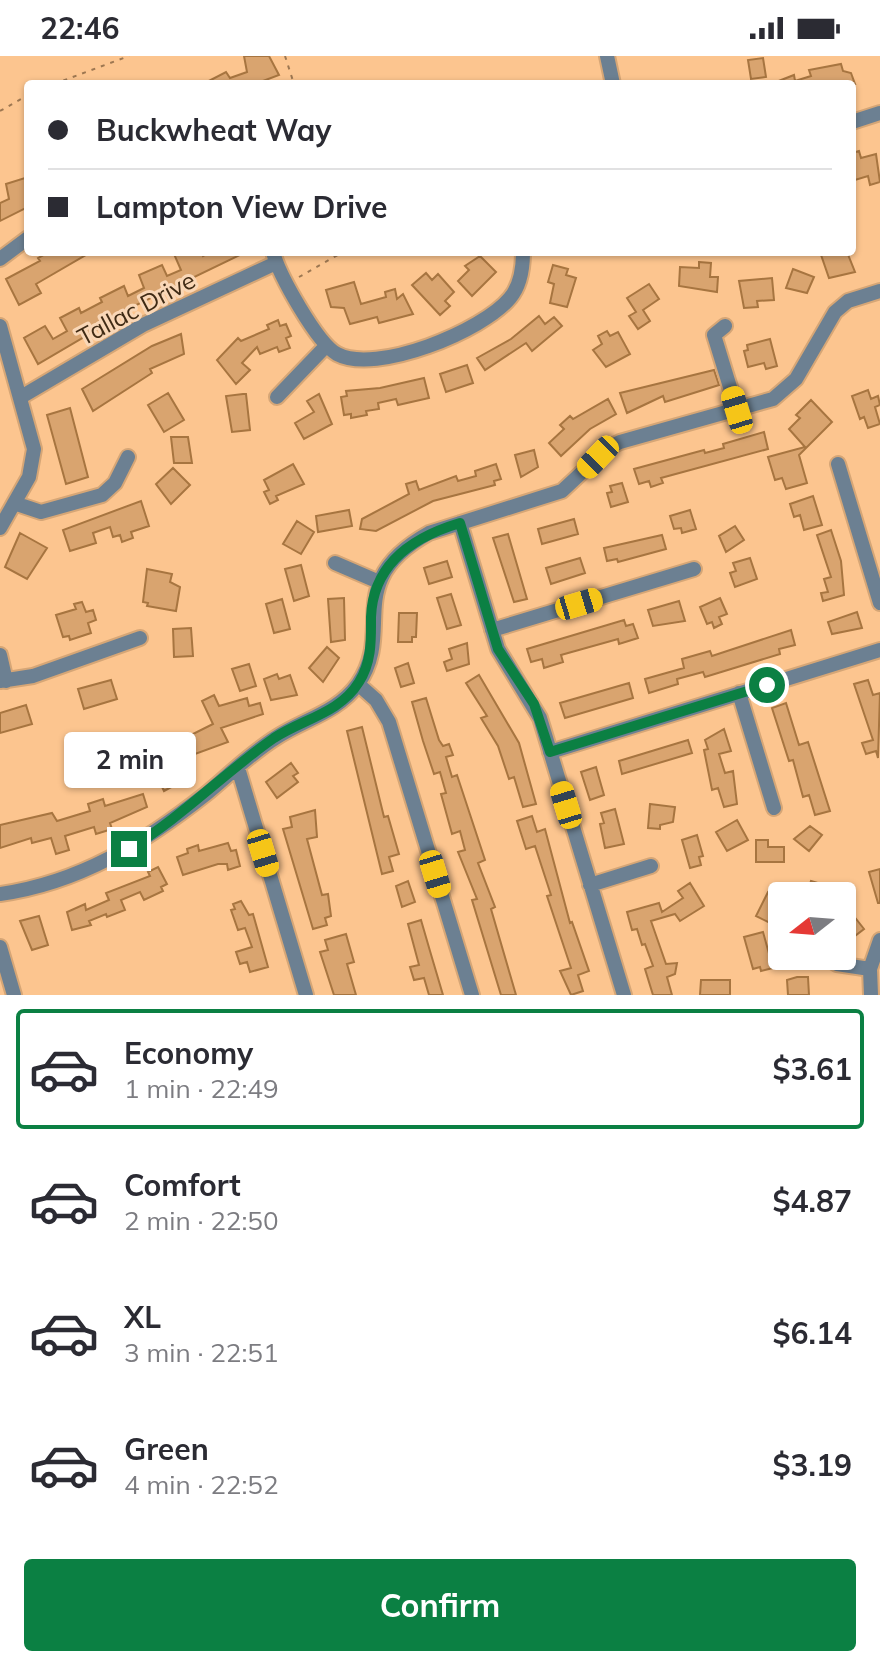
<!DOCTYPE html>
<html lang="en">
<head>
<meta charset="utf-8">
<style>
  body { margin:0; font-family:Mulish,sans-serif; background:#f7f7f7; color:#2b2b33; height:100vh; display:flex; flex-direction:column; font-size:30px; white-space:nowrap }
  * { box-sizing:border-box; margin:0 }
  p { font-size:26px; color:#7c7c81 }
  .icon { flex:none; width:44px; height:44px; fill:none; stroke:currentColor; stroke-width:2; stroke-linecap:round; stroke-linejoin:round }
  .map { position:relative; height:939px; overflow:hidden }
  .drawer { display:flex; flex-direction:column; background:#fff; flex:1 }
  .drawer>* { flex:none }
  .hud { position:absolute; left:24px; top:24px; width:832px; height:176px; border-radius:8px; box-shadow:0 2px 6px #0004; display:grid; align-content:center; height:176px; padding:0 24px; background:#fff }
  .needle { width:52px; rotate:253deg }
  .buttons { position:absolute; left:768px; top:826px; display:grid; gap:16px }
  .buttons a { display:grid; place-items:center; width:88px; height:88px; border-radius:8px; background:#fff; box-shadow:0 2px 6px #0004; font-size:40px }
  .end { position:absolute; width:36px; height:36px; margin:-18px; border:10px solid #0b8043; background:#fff; box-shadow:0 0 0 4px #fff }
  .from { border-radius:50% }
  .bubble { position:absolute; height:56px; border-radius:8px; background:#fff; box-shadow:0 2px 6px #0004; font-size:26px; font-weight:700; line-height:56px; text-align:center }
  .car { position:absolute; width:24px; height:48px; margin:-24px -12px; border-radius:10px; box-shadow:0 0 6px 2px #0007; background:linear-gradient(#f5c518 24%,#345 0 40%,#f5c518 0 76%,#345 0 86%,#f5c518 0) }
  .hud b { display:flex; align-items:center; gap:28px; height:76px; font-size:30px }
  .hud b+b { border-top:2px solid #e1e1e2 }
  .hud i { width:20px; height:20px; background:#2b2b33 }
  ul { padding:14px 0 0; list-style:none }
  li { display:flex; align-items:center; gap:24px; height:120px; margin:0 16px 12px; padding:0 8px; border:4px solid transparent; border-radius:8px }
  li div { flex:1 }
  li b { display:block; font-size:30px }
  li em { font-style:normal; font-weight:700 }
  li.active { border-color:#0b8043 }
  li>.icon { width:72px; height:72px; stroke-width:1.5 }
  .action { display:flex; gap:16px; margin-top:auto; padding:16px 24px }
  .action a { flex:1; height:92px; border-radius:8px; background:#0b8043; color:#fff; font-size:32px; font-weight:700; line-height:92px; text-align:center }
  .status { display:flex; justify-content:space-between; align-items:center; height:56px; padding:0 40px; background:#fff; direction:ltr }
  .status svg { height:22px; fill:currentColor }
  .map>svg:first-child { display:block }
</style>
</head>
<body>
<div class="status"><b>22:46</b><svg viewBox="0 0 49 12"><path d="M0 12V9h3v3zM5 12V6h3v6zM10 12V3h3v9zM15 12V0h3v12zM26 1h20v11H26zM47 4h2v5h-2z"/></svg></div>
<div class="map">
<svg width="880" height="939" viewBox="0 0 880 939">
  <rect width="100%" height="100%" fill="#fcc58f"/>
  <!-- building -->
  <path fill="#d9a46f" stroke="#a77540" stroke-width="2" d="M244 0H269L279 19 255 28H203L226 16 230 22 247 16Z
    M763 2 766 21 751 23 748 4Z
    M841 8 843 15 851 17 855 28H771L794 19 795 25 811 20 809 14Z
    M859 95 861 102 876 98 880 126 870 129 868 120 855 124 852 97Z
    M28 121V151L0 165V147L9 143 6 128Z
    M49 196H91L36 228 41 237 19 249 6 223 40 205 38 202Z
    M179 196H201L203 200 210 196H246L99 267 101 271 38 308 24 282 45 270 53 283 67 275 60 262 79 252 81 257 102 246 100 242 124 230 128 240 144 232 139 219 162 209 167 220 181 214 174 198Z
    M820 196H847L855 216 829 222Z
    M480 200 496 216 472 240 458 225 469 214 465 210Z
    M699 206 711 207 710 221H718L717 236 679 230 680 211 699 212Z
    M553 209 568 213 566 219 576 222 567 251 550 247 554 228 548 226Z
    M793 213 814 221 807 237 786 232Z
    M426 217 432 224 438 218 454 236 445 245 450 250 440 259 412 229Z
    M772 222 774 244 757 245 758 251 744 252 739 225Z
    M354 226 361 248 386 241 385 236 395 233 397 243 403 238 413 258 379 267 377 261 350 268 344 252 331 251 326 234Z
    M649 228 659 243 643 254 650 265 638 273 629 260 636 256 627 242Z
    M539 260 545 268 554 261 562 270 532 295 526 287 485 314 477 302 511 283Z
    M278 264 280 270 286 268 291 280 286 282 290 292 279 296 277 291 260 298 257 291 242 307 250 314 236 328 217 304 238 282 241 285 269 273 267 269Z
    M607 275 610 280 618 276 630 298 606 311 593 294 602 288 598 280Z
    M181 278 184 298 150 313 152 317 93 355 82 333 152 290Z
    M770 283 777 310 766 313 764 307 748 311 744 295 748 294 747 289Z
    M467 309 473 327 446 336 440 318Z
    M714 314 719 329 665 346 663 340 627 357 620 337Z
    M424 322 429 342 398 349 396 343 378 347 379 353 366 355 367 359 351 362V358L344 359 341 341 347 340 346 335 380 332Z
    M868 334 871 343 878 340 880 349 875 351 880 368 868 372 864 361 860 363 852 340Z
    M168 337 184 364 164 376 148 349Z
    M243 338H246L250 374 232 376 226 340Z
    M319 338 332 368 304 383 295 367 314 356 307 345Z
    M608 343 616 358 590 373 561 400 549 387 564 373 560 369 570 360 573 363Z
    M811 344 832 366 799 399 807 427 786 433 782 422 775 424 768 401 805 391 789 373 800 362 796 359Z
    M70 352 88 421 66 428 47 359Z
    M764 376 768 393 661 422 663 427 651 431 649 425 639 428 634 413 704 394 705 397 724 392 723 388Z
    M171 381H188L192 407H174Z
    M534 394 538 411 521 421 515 399Z
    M293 408 304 428 276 440 278 444 270 448 264 436 269 434 264 424Z
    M496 408 501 423 494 425 495 429 433 445 376 475 360 473 362 463 409 438 406 428 416 425 419 434 456 420 458 425 476 420 475 415Z
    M173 412 190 429 171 448 156 428Z
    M622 427 628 446 611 451 607 437 612 436 610 430Z
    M813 440 822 469 804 474 800 459 794 461 790 448Z
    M141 445 149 470 131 476 133 482 122 486 120 479 113 481 110 471 93 477 96 487 70 495 63 474Z
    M349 454 352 470 318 476 316 460Z
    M690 454 696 473 682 477 681 472 674 473 670 460Z
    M574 463 578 478 542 488 538 473Z
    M297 465 314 476 301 498 283 488Z
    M735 470 744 484 726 496 719 480Z
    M831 474 841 505 844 539 823 545 821 537 828 536 824 523 831 521 817 479Z
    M20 477 47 492 27 523 5 511Z
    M508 478 527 543 514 546 493 482Z
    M662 479 666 493 618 506 617 503 607 505 604 492Z
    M580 502 585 517 551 528 546 512Z
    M750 502 757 523 735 531 730 517 736 515 733 507Z
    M447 505 452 521 429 528 424 512Z
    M301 509 309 540 294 545 285 513Z
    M147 513 172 518 170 526 180 531 176 555 147 550 148 547 143 546Z
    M451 538 461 569 447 573 437 542Z
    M344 542 345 584 331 586 328 543Z
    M720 542 727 558 719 561 722 568 714 572 712 566 707 568 700 551Z
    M282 543 290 573 274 577 266 548Z
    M679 545 685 565 653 570 648 554Z
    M82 546 86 556 93 554 96 564 88 567 91 577 70 584 69 580 63 581 56 559 76 553 74 548Z
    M857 556 862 572 832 578 828 566Z
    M399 557H417L416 581H412V586H398Z
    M624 564 626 570 633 568 638 582 619 588 618 583 561 599 563 606 544 612 542 603 531 606 527 593Z
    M191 572 193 600 174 601 173 573Z
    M791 574 795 589 779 593 780 598 705 621 703 616 677 623 678 628 649 637 645 623 684 612 682 603 710 595 712 600Z
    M467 587 469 608 447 615 444 606 452 603 449 593Z
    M327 591 339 602 323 626 309 612Z
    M408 607 414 627 401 631 395 612Z
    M249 608 256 630 240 635 232 613Z
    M277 618 279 623 290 619 297 639 271 644 264 623Z
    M479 619 519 687 536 748 523 751 514 721 509 723 498 690 481 662 487 660 466 627Z
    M111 624 117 643 84 653 78 633Z
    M868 624 873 639 880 637 878 702 876 695 866 698 862 687 873 684 854 628Z
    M629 627 633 642 565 662 560 647Z
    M214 639 219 650 247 642 249 650 260 647 263 658 221 672 228 686 195 698 187 681 213 668 202 645Z
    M426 642 439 684 443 690 449 688 453 699 446 701 452 721 457 719 485 804 478 807 495 851 491 853 516 939H501L472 844 477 843 458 796 465 794 460 775 452 778 441 738 446 737 440 716 434 718 423 685 412 646Z
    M786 647 799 689 808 686 830 755 815 759 809 739 803 741 793 704 789 705 772 652Z
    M26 649 32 668 0 677V657Z
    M362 671 384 761 388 760 399 798 389 801 393 815 382 818 347 675Z
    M724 673 731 695 719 698 725 717 733 715 737 748 724 751 718 732 712 734 704 694 708 693 705 684Z
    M688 684 692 697 622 718 619 705Z
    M172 692 179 707 167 713 175 729 164 735 149 703Z
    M291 707 298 717 293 720 298 726 277 742 266 726Z
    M596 711 604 739 590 744 581 716Z
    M143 738 147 751 110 767 112 773 96 778 94 771 65 780 69 794 56 798 51 782 32 787 31 782 0 792V769L52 757 57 765 90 755 88 748 103 743 105 750Z
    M650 748 675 751 673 766 660 769V773L648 772Z
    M615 753 624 788 605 792 600 768 604 767 601 757Z
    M315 754 317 781 307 783 322 839 328 838 331 860 325 862 327 869 313 873 283 773 292 771 290 761Z
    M532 760 537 776 545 773 570 867 572 866 589 915 578 919 583 935 571 939 560 915 571 912 547 840 551 839 535 790 526 793 517 765Z
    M737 764 748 784 727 795 716 776Z
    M810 770 822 779 809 795 794 783Z
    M697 779 703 800 699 801 701 809 690 812 682 784Z
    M756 784H768V791H784V806H756Z
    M228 787 231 795 236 794 240 810 228 814 227 808H218L183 819 177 801 188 797 187 793 198 789 199 795Z
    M158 811 167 828 161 831 163 835 144 844 140 836 121 844 125 854 107 861 106 858 89 865 91 869 72 874 67 856 85 848 86 854 109 844 106 837 150 820 148 816Z
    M880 813V847H878L869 816Z
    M408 825 415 846 402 851 396 830Z
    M811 825 831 831 828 840H806Z
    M690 827 704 850 680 865 675 858 651 865 666 908 677 907 675 918 667 921 672 939H653L645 913 653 910 645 888 642 889 637 873 632 874 627 856 659 847 662 856 683 842 678 835Z
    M776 834 782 837V855L777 853 770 867 756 860 768 836 773 838Z
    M241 845 249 859 253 858 268 911 250 916 247 906 240 908 236 896 252 891 245 872 238 874 231 854 235 853 233 848Z
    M842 845 864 873 847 886 842 879Z
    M39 860 48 889 32 894 20 865Z
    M421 864 430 895 443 939H429L424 922 414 924 410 911 419 909 408 868Z
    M763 876 773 912 761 915 760 911 753 913 744 881Z
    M346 878 354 906 347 908 356 939H334L320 896 328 894 325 884Z
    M797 921H808L809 939H788L787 924Z
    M701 924H730V939H700Z"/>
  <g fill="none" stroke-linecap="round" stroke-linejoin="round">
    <!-- minor casing -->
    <g stroke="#d6a676" stroke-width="18">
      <path id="minor" d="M607 0 613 28
        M852 66 880 57
        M273 196C279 219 317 287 337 298 376 319 483 275 510 242 521 229 523 212 523 196
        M0 203 28 182
        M0 270 34 393 29 421 0 472
        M725 270 714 279 737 354
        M21 341 143 269 276 207
        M277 341 326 290
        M838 408 880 547
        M14 447 41 456 102 439 115 427 128 401
        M460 467 498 593 540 662 624 939
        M335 507 379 526
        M492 574 694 513
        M0 599 6 625
        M0 625 33 620 140 582
        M358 628 376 644 389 666 472 939
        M739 637 774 752
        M550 696 880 594
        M238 712 306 939
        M590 829 651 810
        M0 838C79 827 144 787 206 738 229 719 251 697 277 681 305 663 338 656 358 628 396 573 341 526 429 477L562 435 608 392 620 386 773 343 796 323 835 256 848 245 880 235
        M0 891 14 939
        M824 900 837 908 870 913
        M871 939 870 913 880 884"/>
    </g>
    <!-- path -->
    <path stroke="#9d7751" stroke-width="2" stroke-dasharray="4 6" stroke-linecap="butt" d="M285 0 294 28
      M54 28 129 0
      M0 55 28 39
      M299 221 343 196"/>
    <!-- minor -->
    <use href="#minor" stroke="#6c8092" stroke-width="14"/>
  </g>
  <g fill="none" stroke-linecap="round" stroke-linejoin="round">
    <!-- route -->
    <path stroke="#0b8043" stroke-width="10" d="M129 793C182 761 224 717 274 682 303 663 340 657 359 626 372 605 371 584 371 561 373 508 413 481 460 467L498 593 534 648 550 696 767 629"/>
  </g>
  <g text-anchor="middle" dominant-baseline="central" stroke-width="6" stroke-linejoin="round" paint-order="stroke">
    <!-- street labels -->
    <g font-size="24" fill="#3f2a14" stroke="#f9d7b7">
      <text transform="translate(136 252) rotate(-28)">Tallac Drive</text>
    </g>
  </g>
</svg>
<div class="buttons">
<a><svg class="needle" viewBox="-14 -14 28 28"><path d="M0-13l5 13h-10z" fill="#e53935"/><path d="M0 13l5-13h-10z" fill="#7c7c81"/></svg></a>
</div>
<i class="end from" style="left:767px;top:629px"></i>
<i class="end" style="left:129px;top:793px"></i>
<div class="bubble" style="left:64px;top:676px;width:132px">2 min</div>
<i class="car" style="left:737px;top:354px;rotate:343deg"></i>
<i class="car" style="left:598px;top:401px;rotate:224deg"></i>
<i class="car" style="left:579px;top:548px;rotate:73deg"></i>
<i class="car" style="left:566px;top:749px;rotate:343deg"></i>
<i class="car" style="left:263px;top:797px;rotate:163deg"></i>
<i class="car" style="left:435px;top:818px;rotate:163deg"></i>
<div class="hud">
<b><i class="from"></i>Buckwheat Way</b>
<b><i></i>Lampton View Drive</b>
</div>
</div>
<section class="drawer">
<ul>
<li class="active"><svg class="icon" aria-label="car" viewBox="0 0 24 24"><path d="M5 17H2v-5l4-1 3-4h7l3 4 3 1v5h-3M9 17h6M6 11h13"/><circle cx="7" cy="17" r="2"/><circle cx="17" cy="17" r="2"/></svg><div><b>Economy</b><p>1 min · 22:49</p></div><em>$3.61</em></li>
<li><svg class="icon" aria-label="car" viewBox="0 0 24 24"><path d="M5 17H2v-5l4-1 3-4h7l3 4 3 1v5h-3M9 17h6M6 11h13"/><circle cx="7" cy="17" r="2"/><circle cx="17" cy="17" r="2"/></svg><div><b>Comfort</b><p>2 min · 22:50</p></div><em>$4.87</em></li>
<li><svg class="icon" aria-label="car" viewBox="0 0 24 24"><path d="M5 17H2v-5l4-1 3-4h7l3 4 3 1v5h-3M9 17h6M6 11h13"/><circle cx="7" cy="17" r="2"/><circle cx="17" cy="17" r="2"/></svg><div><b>XL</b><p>3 min · 22:51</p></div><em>$6.14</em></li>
<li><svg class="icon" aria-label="car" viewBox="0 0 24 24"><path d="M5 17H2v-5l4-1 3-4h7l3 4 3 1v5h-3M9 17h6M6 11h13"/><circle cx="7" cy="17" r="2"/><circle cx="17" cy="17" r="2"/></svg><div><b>Green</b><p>4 min · 22:52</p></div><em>$3.19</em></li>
</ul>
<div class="action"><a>Confirm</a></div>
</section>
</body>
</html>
